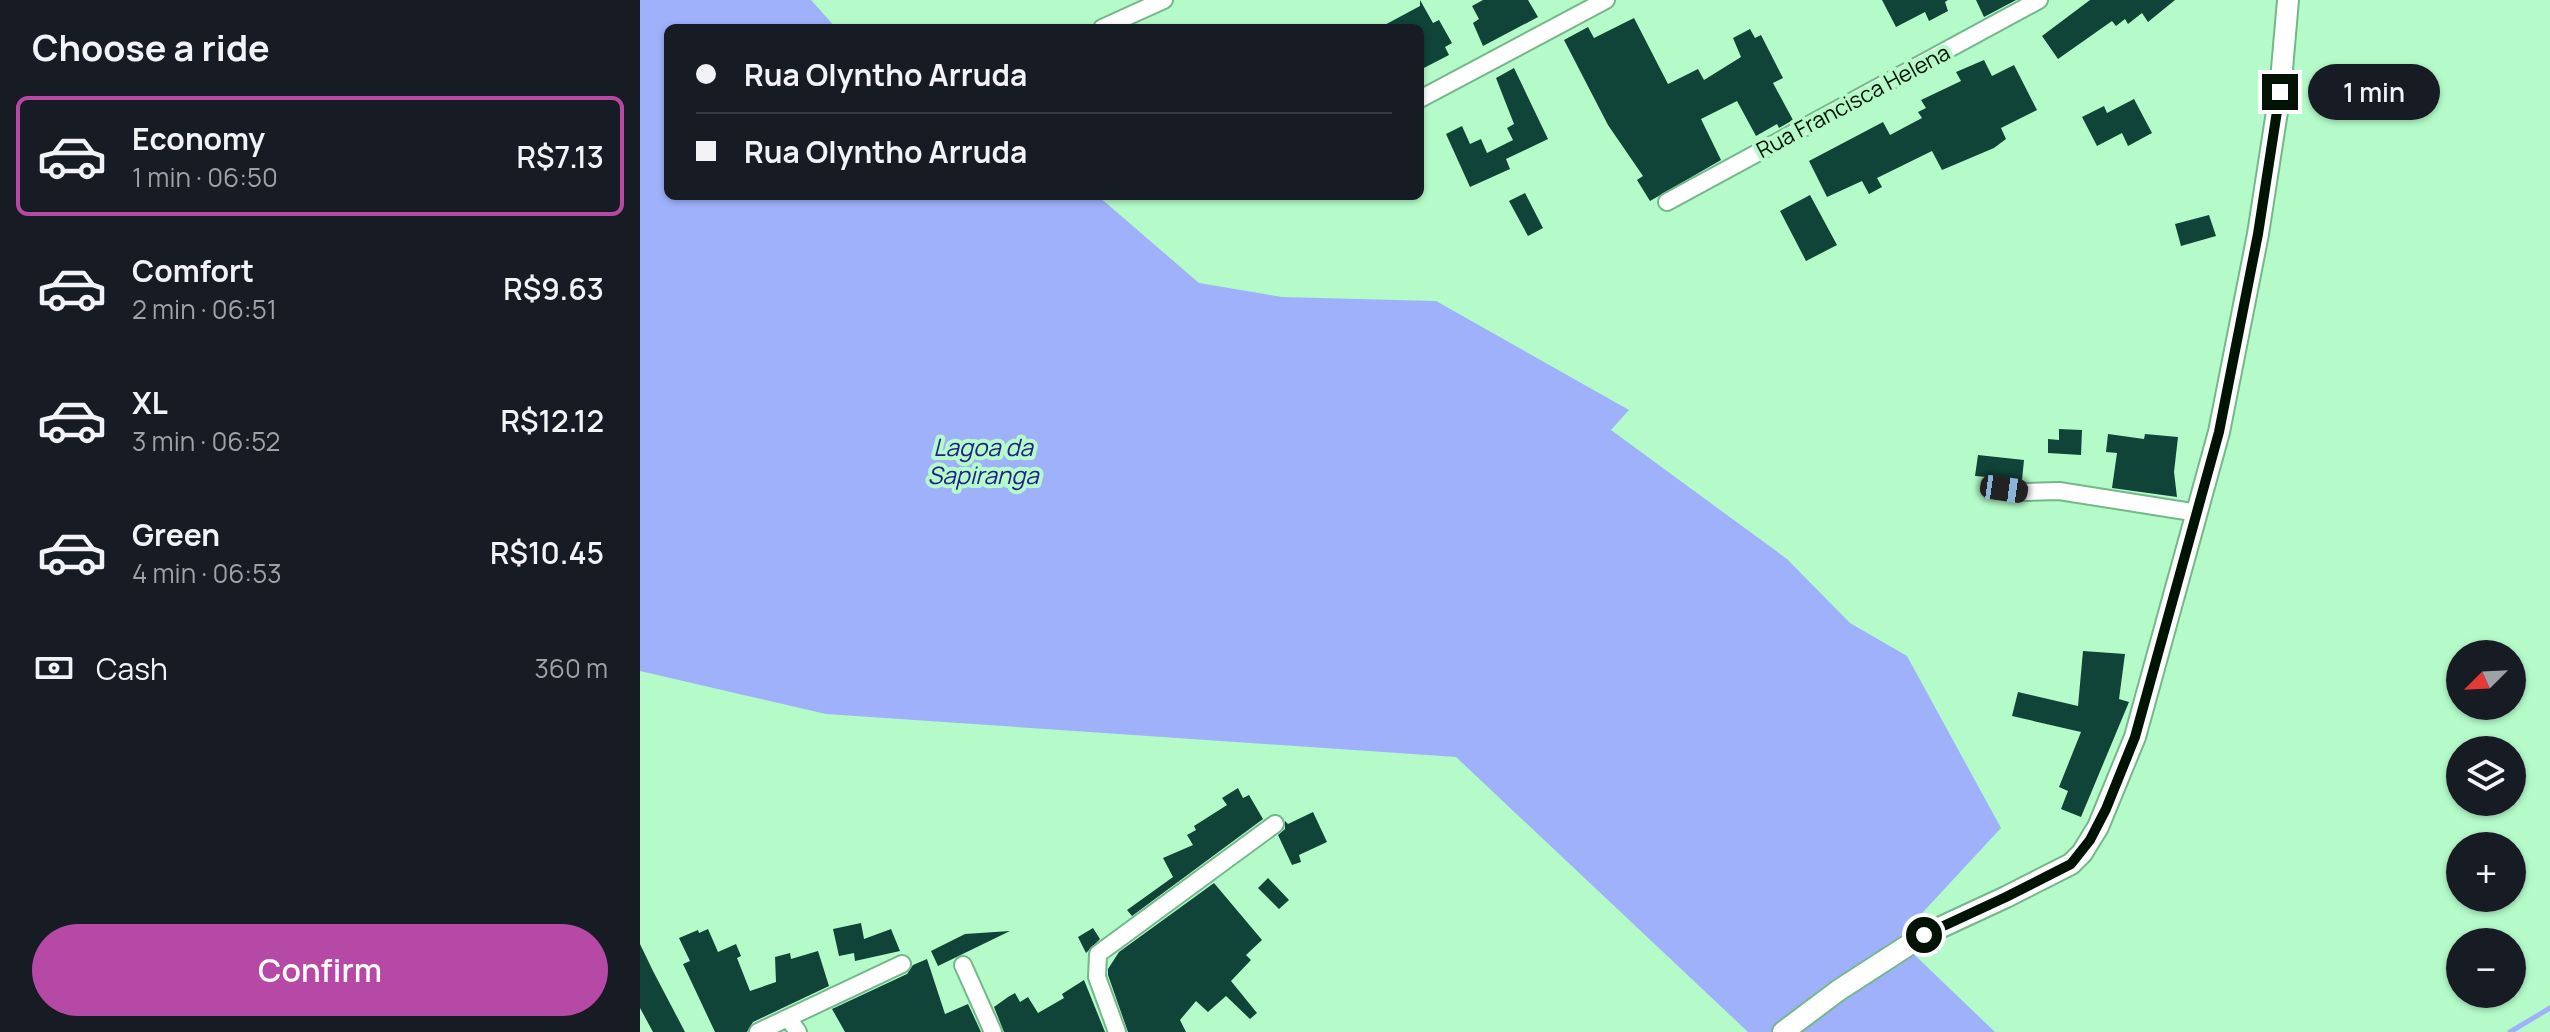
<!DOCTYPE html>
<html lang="en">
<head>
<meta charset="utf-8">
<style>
  body { margin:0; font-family:Manrope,sans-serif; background:#20242c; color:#f1f3f6; height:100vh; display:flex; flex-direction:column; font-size:30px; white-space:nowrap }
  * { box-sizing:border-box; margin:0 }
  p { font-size:26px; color:#9ea1a6 }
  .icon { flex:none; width:44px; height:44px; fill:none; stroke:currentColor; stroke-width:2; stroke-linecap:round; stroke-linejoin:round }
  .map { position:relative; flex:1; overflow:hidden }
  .sheet { display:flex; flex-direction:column; background:#171b24; width:640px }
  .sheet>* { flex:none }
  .guide { position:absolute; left:24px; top:24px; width:760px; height:176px; border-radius:12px; box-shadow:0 2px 6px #0004; display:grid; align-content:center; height:176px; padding:0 32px; background:#171b24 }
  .needle { width:52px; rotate:246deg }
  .fabs { position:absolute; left:1806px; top:640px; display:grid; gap:16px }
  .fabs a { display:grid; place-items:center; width:80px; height:80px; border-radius:50%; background:#171b24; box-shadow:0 2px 6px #0004; font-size:40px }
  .end { position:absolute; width:36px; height:36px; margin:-18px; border:10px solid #001304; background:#fff; box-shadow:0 0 0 4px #fff }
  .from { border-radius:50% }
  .bubble { position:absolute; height:56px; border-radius:28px; background:#171b24; box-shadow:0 2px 6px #0004; font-size:26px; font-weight:600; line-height:56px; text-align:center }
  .car { position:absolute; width:24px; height:48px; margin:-24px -12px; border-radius:10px; box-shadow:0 0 6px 2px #0007; background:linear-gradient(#222 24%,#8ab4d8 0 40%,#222 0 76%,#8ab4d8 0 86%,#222 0) }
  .guide b { display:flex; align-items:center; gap:28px; height:76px; font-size:30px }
  .guide b+b { border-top:2px solid #363941 }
  .guide i { width:20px; height:20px; background:#f1f3f6 }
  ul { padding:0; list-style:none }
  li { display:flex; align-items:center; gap:24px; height:120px; margin:0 16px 12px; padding:0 16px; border:4px solid transparent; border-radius:12px }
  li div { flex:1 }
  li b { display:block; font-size:30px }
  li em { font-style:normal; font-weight:600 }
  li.current { border-color:#b648a6 }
  li>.icon { width:72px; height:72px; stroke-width:1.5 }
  h2 { padding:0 32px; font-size:36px; line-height:96px }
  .pay { display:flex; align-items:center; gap:20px; height:88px; padding:0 32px; font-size:30px }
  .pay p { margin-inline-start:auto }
  .action { display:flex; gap:16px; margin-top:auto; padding:16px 32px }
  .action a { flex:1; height:92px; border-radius:48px; background:#b648a6; color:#fff; font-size:32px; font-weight:600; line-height:92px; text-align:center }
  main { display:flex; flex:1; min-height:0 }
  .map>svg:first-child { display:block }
</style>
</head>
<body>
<main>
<section class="sheet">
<h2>Choose a ride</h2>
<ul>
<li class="current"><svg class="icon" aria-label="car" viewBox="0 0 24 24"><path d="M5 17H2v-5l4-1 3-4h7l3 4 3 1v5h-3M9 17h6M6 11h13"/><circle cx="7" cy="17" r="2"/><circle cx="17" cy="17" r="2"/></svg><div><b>Economy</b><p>1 min · 06:50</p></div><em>R$7.13</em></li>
<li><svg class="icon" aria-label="car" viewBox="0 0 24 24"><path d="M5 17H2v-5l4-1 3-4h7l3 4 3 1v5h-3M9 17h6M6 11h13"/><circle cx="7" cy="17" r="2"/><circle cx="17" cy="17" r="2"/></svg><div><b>Comfort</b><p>2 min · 06:51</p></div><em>R$9.63</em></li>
<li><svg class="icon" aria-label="car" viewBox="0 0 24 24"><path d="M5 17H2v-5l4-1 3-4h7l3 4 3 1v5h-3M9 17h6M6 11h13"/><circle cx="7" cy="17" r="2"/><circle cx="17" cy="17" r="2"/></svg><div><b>XL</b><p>3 min · 06:52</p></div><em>R$12.12</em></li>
<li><svg class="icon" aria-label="car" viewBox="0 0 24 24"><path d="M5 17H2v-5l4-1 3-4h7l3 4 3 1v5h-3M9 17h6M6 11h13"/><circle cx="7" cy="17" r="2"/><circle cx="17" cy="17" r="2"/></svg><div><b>Green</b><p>4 min · 06:53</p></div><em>R$10.45</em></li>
</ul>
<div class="pay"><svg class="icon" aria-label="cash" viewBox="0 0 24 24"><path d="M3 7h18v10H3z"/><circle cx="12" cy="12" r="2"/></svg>Cash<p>360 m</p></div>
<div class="action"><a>Confirm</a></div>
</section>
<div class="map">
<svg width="1910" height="1032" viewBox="0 0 1910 1032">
  <rect width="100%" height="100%" fill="#b5fbca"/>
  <!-- water -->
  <path fill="#9fb1fb" d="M0 0H171L196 28H28V196H458L559 283 642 297 796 301 989 410 971 430 1147 559 1210 623 1267 656 1361 828 1258 939 1355 1032H1108L816 757 186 714 0 671Z"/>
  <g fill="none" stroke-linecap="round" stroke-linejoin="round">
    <!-- stream -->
    <path stroke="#9fb1fb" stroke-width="5" d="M1870 1032 1910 1008"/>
  </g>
  <!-- building -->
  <path fill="#104438" d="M780 0 793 23 799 20 812 43 805 47 809 55 780 70V28H739L780 6Z
    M843 0H888L898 17 843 46 833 23 839 19 832 6Z
    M1242 0H1308L1305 2 1308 11 1289 21 1285 12 1256 27Z
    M1336 0H1376L1344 17Z
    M1450 0H1535L1508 22 1502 13 1488 24 1485 19 1476 26 1472 21 1418 59 1402 36Z
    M994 18 1028 84 1058 69 1064 80 1101 57 1093 38 1110 29 1115 38 1121 35 1143 78 1133 83 1153 120 1139 128 1137 124 1116 136 1097 101 1061 119 1081 160 1010 201 997 180 1003 176 968 125 924 40 948 27 954 38Z
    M1344 60 1352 76 1374 65 1397 110 1361 128 1366 139 1354 148 1302 170 1292 151 1237 178 1242 187 1229 194 1222 181 1187 197 1169 161 1243 122 1250 135 1282 118 1278 112 1286 108 1281 100 1321 81 1316 72Z
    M874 68 908 139 866 159 870 169 830 187 806 134 822 126 830 144 841 139 847 153 873 140 867 128 874 124 856 78Z
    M1494 99 1512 133 1488 146 1482 133 1457 146 1442 117 1464 106 1467 113Z
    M885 193 903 228 888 236 869 201Z
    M1170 195 1197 245 1166 261 1140 211Z
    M1569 215 1576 236 1541 246 1535 224Z
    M1419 429 1442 430 1441 455 1408 453V439L1419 440Z
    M1468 434 1504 439 1505 434 1538 437 1534 472 1537 497 1472 488 1477 453 1466 452Z
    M1338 455 1384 460 1382 480 1335 476Z
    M1443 651 1485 654 1479 699 1489 702 1441 817 1421 809 1428 791 1419 787 1441 732 1372 716 1378 692 1438 706Z
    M598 788 603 798 609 795 623 819 492 916 487 910 533 877 523 858 553 845 547 835 556 830 554 826 587 805 582 798Z
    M673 812 687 842 659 855 661 862 652 865 638 835 645 829V821L648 824Z
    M628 878 649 900 639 909 618 888Z
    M574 883 622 940 606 955 611 960 591 981 617 1013 610 1019 586 996 568 1012 556 1001 540 1020 546 1032H488L468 975V969L479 952Z
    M221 923 224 939 251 929 260 951 215 961 214 953 199 956 193 929Z
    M453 928 460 939 446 953 438 937Z
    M68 929 78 952 96 944 101 956 97 958 110 991 136 982 135 957 150 953 151 959 178 951 189 986 113 1022 107 1032H75L43 964 50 961 39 938 58 930 59 933Z
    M370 931 298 966 291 951 325 934Z
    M0 944 13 971 45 1032H13L0 1008Z
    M287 959 305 1014 328 1004 341 1032H205L192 1009 267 974 273 965Z
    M444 980 465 1032H364L354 1007 368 997 375 993 380 1002 388 997 398 1013 424 998 422 994Z"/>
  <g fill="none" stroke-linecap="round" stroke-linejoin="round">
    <!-- minor casing -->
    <g stroke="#74b78a" stroke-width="20">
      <path id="minor" d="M462 28 524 0
        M780 99 966 0
        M1027 202 1399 0
        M1364 489 1387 492 1419 491 1558 513
        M323 965 353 1032
        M148 1018 158 1032
        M118 1032 262 964
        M477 1032 457 977 458 954 635 824"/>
    </g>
    <!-- tertiary casing -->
    <g stroke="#74b78a" stroke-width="24">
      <path id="tertiary" d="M1143 1032 1199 990 1284 935 1366 897 1431 864 1442 853 1458 827 1495 737 1579 432 1618 234 1640 92 1648 0"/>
    </g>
    <!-- minor -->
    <use href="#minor" stroke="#fff" stroke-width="16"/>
    <!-- tertiary -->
    <use href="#tertiary" stroke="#fff" stroke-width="20"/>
  </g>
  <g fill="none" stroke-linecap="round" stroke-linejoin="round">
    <!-- route -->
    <path stroke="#001304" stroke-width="10" d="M1284 935 1366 897 1431 864 1450 840 1466 809 1495 737 1579 432 1618 234 1640 92"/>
  </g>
  <g text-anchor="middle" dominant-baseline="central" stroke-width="8" stroke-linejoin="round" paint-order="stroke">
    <!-- street labels -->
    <g font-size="22" fill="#001304" stroke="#b5fbca">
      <text transform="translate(1213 101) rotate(-28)">Rua Francisca Helena</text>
    </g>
    <!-- water labels -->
    <g font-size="24" font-style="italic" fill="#232088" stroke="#b5fbca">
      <text x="343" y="446">Lagoa da<tspan x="343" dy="28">Sapiranga</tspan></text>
    </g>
  </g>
</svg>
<div class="fabs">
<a><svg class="needle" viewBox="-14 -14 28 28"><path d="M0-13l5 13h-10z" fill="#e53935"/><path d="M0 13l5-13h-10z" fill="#9ea1a6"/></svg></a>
<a><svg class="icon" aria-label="layers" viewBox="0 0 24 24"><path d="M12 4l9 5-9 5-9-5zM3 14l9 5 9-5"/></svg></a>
<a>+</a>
<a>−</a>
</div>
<i class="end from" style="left:1284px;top:935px"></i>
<i class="end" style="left:1640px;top:92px"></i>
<div class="bubble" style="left:1668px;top:64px;width:132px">1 min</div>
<i class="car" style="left:1364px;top:489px;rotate:98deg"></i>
<div class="guide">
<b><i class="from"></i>Rua Olyntho Arruda</b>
<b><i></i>Rua Olyntho Arruda</b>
</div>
</div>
</main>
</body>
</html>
